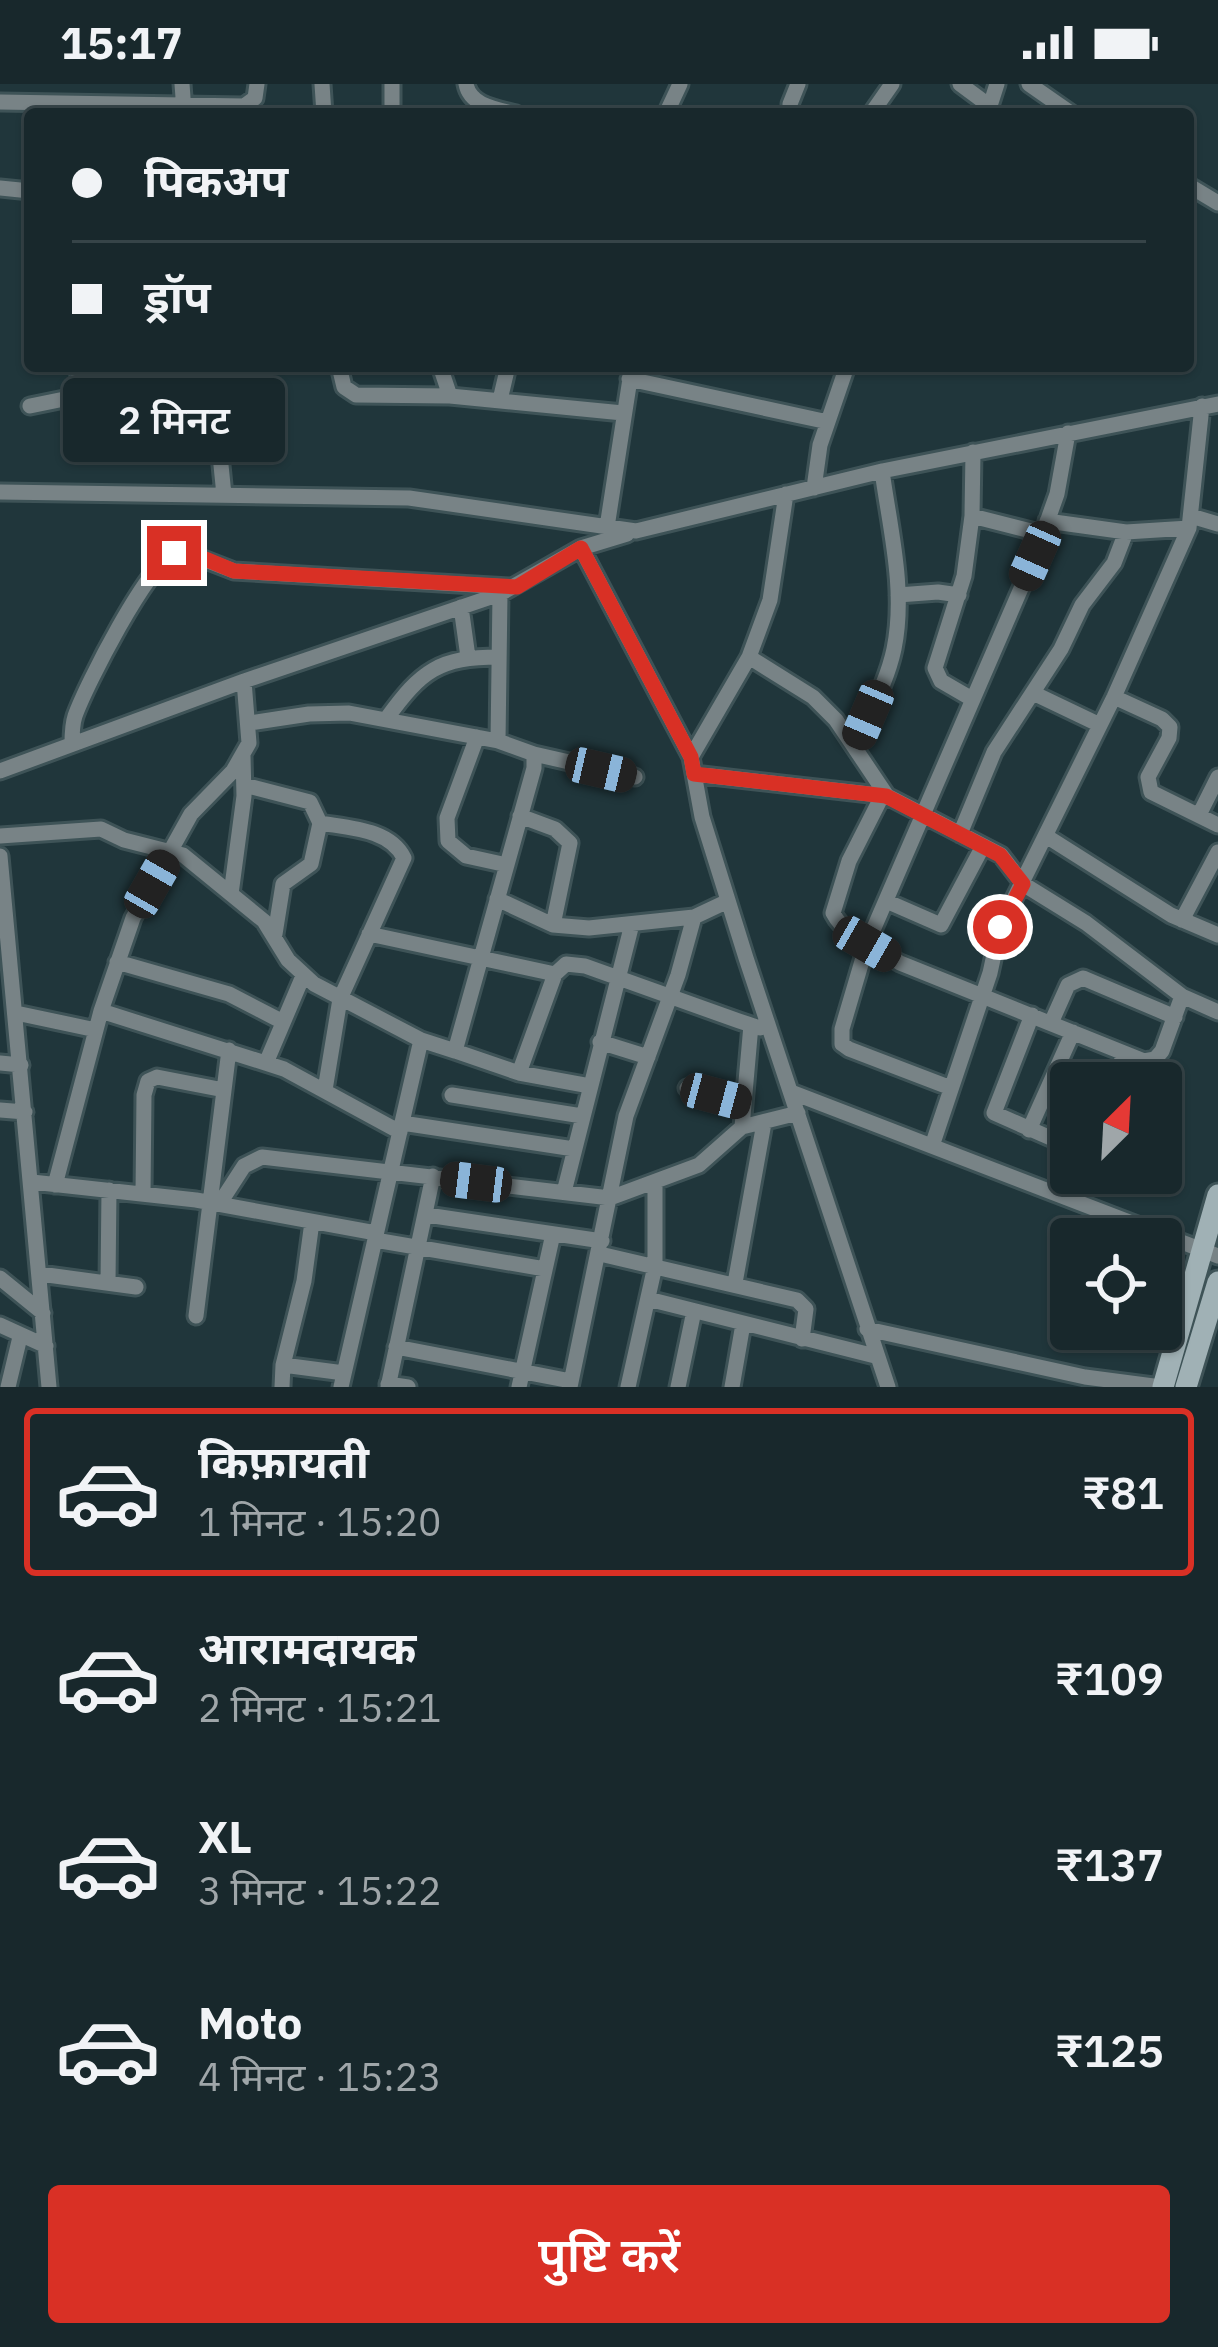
<!DOCTYPE html>
<html lang="hi">
<head>
<meta charset="utf-8">
<style>
  body { margin:0; font-family:"IBM Plex Sans","Noto Sans Devanagari",sans-serif; background:#253438; color:#f1f3f6; height:100vh; display:flex; flex-direction:column; font-size:45px; white-space:nowrap }
  * { box-sizing:border-box; margin:0 }
  p { font-size:39px; color:#9fa6a9 }
  .icon { flex:none; width:66px; height:66px; fill:none; stroke:currentColor; stroke-width:2; stroke-linecap:round; stroke-linejoin:round }
  .map { position:relative; height:1303px; overflow:hidden }
  .panel { display:flex; flex-direction:column; background:#18282c; flex:1 }
  .panel>* { flex:none }
  .banner { position:absolute; left:24px; top:24px; width:1170px; height:264px; border-radius:12px; box-shadow:0 3px 9px #0004,0 0 0 3px #364448; display:grid; align-content:center; height:264px; padding:0 48px; background:#18282c }
  .needle { width:78px; rotate:24deg }
  .tools { position:absolute; left:1050px; top:978px; display:grid; gap:24px }
  .tools a { display:grid; place-items:center; width:132px; height:132px; border-radius:12px; background:#18282c; box-shadow:0 3px 9px #0004,0 0 0 3px #364448; font-size:60px }
  .end { position:absolute; width:54px; height:54px; margin:-27px; border:15px solid #d93025; background:#fff; box-shadow:0 0 0 6px #fff }
  .from { border-radius:50% }
  .bubble { position:absolute; height:84px; border-radius:12px; background:#18282c; box-shadow:0 3px 9px #0004,0 0 0 3px #364448; font-size:39px; font-weight:600; line-height:84px; text-align:center }
  .car { position:absolute; width:36px; height:72px; margin:-36px -18px; border-radius:15px; box-shadow:0 0 9px 3px #0007; background:linear-gradient(#222 24%,#8ab4d8 0 40%,#222 0 76%,#8ab4d8 0 86%,#222 0) }
  .banner b { display:flex; align-items:center; gap:42px; height:114px; font-size:45px }
  .banner b+b { border-top:3px solid #364448 }
  .banner i { width:30px; height:30px; background:#f1f3f6 }
  ul { padding:21px 0 0; list-style:none }
  li { display:flex; align-items:center; gap:36px; height:168px; margin:0 24px 18px; padding:0 24px; border:6px solid transparent; border-radius:12px }
  li div { flex:1 }
  li b { display:block; font-size:45px }
  li em { font-style:normal; font-weight:600 }
  li.on { border-color:#d93025 }
  li>.icon { width:108px; height:108px; stroke-width:1.5 }
  .primary-button { display:flex; gap:24px; margin-top:auto; padding:24px 48px }
  .primary-button a { flex:1; height:138px; border-radius:12px; background:#d93025; color:#fff; font-size:48px; font-weight:600; line-height:138px; text-align:center }
  .status { display:flex; justify-content:space-between; align-items:center; height:84px; padding:0 60px; background:#18282c; direction:ltr }
  .status svg { height:33px; fill:currentColor }
  .map>svg:first-child { display:block }
</style>
</head>
<body>
<div class="status"><b>15:17</b><svg viewBox="0 0 49 12"><path d="M0 12V9h3v3zM5 12V6h3v6zM10 12V3h3v9zM15 12V0h3v12zM26 1h20v11H26zM47 4h2v5h-2z"/></svg></div>
<div class="map">
<svg width="1218" height="1303" viewBox="0 0 1218 1303">
  <rect width="100%" height="100%" fill="#20363b"/>
  <g fill="none" stroke-linecap="round" stroke-linejoin="round">
    <!-- street casing -->
    <g stroke="#3e5357" stroke-width="21">
      <path id="street" d="M182 0 184 27
        M322 0 324 30
        M466 0C470 22 497 25 516 30
        M960 0 991 23
        M1029 0 1072 30
        M0 18 244 22 255 14 257 0
        M988 28 997 0
        M392 30V0
        M666 30 680 0
        M794 30 790 20 798 0
        M871 30 892 0
        M1188 101 1218 119
        M0 104 30 107
        M78 282 81 311
        M211 282 224 411
        M339 282 344 303 356 311 450 312 623 329
        M440 282 450 312
        M629 295 828 338
        M500 316 508 282
        M30 322 211 285
        M814 404 820 361 847 282
        M0 408 409 414 636 447 882 387 1218 320
        M972 432 1043 450
        M1191 432 1218 440
        M1047 437 1126 448 1189 444
        M607 443 632 282
        M581 464 691 673 702 733 746 874 888 1303
        M898 511 938 508 959 511
        M461 523 468 573
        M749 573 813 613 836 636 887 712
        M1033 609 1100 641
        M1114 613 1162 635 1170 643 1169 654 1148 693 1151 708 1218 741
        M972 615 941 597 935 584 964 492 972 432 973 368
        M387 634C421 587 439 573 499 573
        M477 653 447 734 448 757 466 772 507 781
        M498 657 500 510
        M72 660C72 650 72 641 75 632 86 601 148 480 174 469L198 473 234 487 510 503
        M856 661C869 630 887 598 894 565 906 506 890 445 882 387
        M534 670 635 693
        M691 673 749 573 770 516 786 410
        M0 687 244 597 500 510 581 464 627 450
        M694 690 887 712 1001 771 1023 800 1086 839 1182 912 1218 928
        M244 701 310 718 320 739 311 780 283 800 275 850
        M882 712 849 777 833 829C845 853 878 866 900 879L1144 977 1155 975 1162 967 1182 912
        M1199 731 1218 693
        M520 732 555 745 570 759 553 841
        M320 739C349 744 390 745 404 774L340 915 325 1006
        M960 750 994 668 1061 565 1082 521 1114 479 1126 448
        M0 752 101 745 124 756 183 771 264 837 288 876 314 900 421 956 455 967 534 684V670L498 657 349 629 309 630 250 639
        M1046 752 1171 831 1218 851
        M0 772 49 1303
        M231 810 244 712 243 672
        M497 815 553 841 589 844 694 833 728 817
        M886 817 941 841 983 762
        M1182 836 1218 768
        M369 850 555 890
        M117 878 229 910 283 938
        M101 927 284 985 400 1048
        M16 929 96 946
        M1032 931 994 1029 1062 1059
        M1051 939 1068 901 1083 894 1175 933
        M600 958 648 973
        M455 967 519 989 590 1002
        M0 979 21 981
        M266 979 303 892
        M519 989 555 890 566 880 585 882 739 937 760 944 768 940
        M1114 999 1124 969
        M687 1004 744 1020
        M951 1004 849 965 842 960V945L867 860 1035 472 1057 410 1068 349
        M791 1008 1218 1172
        M452 1011 582 1032
        M0 1026 25 1028
        M402 1039 574 1065
        M742 1043 751 941
        M1029 1046 1073 948
        M932 1062 990 889 1000 843 1114 613 1189 444 1202 322
        M32 1098 196 1116 376 1149
        M55 1101 101 927 133 834 191 730 233 687 249 659 244 597
        M564 1108 632 840
        M143 1110 144 1011 148 997 157 993 224 1006
        M220 1119 244 1082 262 1073 610 1114 699 1081 742 1043 798 1029
        M427 1131 602 1157
        M375 1156 545 1185
        M600 1170 797 1216 806 1225 802 1255
        M40 1190 136 1203
        M0 1194 43 1229
        M108 1199 109 1106
        M735 1199 764 1039
        M648 1215 875 1272
        M196 1232 229 966
        M0 1241 46 1262
        M867 1245 1085 1293 1161 1303
        M396 1263 571 1297
        M283 1281 344 1289
        M388 1300 408 1303
        M8 1303 20 1253
        M282 1303 283 1281 304 1197 312 1138
        M341 1303 421 956
        M388 1303 433 1092
        M519 1303 553 1150
        M570 1303 626 1032 678 891 694 833
        M628 1303 655 1182V1100
        M678 1303 694 1227
        M732 1303 743 1240"/>
    </g>
    <!-- secondary casing -->
    <g stroke="#3e5357" stroke-width="27">
      <path id="secondary" d="M1163 1303 1218 1111
        M1186 1303 1218 1198"/>
    </g>
    <!-- street -->
    <use href="#street" stroke="#788386" stroke-width="15"/>
    <!-- secondary -->
    <use href="#secondary" stroke="#a0b1b5" stroke-width="21"/>
  </g>
  <g fill="none" stroke-linecap="round" stroke-linejoin="round">
    <!-- route -->
    <path stroke="#d93025" stroke-width="15" d="M174 469 198 472 234 487 517 503 581 464 691 673 694 690 886 712 1000 771 1023 800 1000 843"/>
  </g>
</svg>
<div class="tools">
<a><svg class="needle" viewBox="-14 -14 28 28"><path d="M0-13l5 13h-10z" fill="#e53935"/><path d="M0 13l5-13h-10z" fill="#9fa6a9"/></svg></a>
<a><svg class="icon" aria-label="locate" viewBox="0 0 24 24"><circle cx="12" cy="12" r="6"/><path d="M12 2v4M12 18v4M2 12h4M18 12h4"/></svg></a>
</div>
<i class="end from" style="left:1000px;top:843px"></i>
<i class="end" style="left:174px;top:469px"></i>
<div class="bubble" style="left:63px;top:294px;width:222px">2 मिनट</div>
<i class="car" style="left:1035px;top:472px;rotate:204deg"></i>
<i class="car" style="left:868px;top:631px;rotate:203deg"></i>
<i class="car" style="left:601px;top:686px;rotate:103deg"></i>
<i class="car" style="left:152px;top:800px;rotate:30deg"></i>
<i class="car" style="left:867px;top:860px;rotate:120deg"></i>
<i class="car" style="left:716px;top:1012px;rotate:105deg"></i>
<i class="car" style="left:476px;top:1098px;rotate:277deg"></i>
<div class="banner">
<b><i class="from"></i>पिकअप</b>
<b><i></i>ड्रॉप</b>
</div>
</div>
<section class="panel">
<ul>
<li class="on"><svg class="icon" aria-label="car" viewBox="0 0 24 24"><path d="M5 17H2v-5l4-1 3-4h7l3 4 3 1v5h-3M9 17h6M6 11h13"/><circle cx="7" cy="17" r="2"/><circle cx="17" cy="17" r="2"/></svg><div><b>किफ़ायती</b><p>1 मिनट · 15:20</p></div><em>₹81</em></li>
<li><svg class="icon" aria-label="car" viewBox="0 0 24 24"><path d="M5 17H2v-5l4-1 3-4h7l3 4 3 1v5h-3M9 17h6M6 11h13"/><circle cx="7" cy="17" r="2"/><circle cx="17" cy="17" r="2"/></svg><div><b>आरामदायक</b><p>2 मिनट · 15:21</p></div><em>₹109</em></li>
<li><svg class="icon" aria-label="car" viewBox="0 0 24 24"><path d="M5 17H2v-5l4-1 3-4h7l3 4 3 1v5h-3M9 17h6M6 11h13"/><circle cx="7" cy="17" r="2"/><circle cx="17" cy="17" r="2"/></svg><div><b>XL</b><p>3 मिनट · 15:22</p></div><em>₹137</em></li>
<li><svg class="icon" aria-label="car" viewBox="0 0 24 24"><path d="M5 17H2v-5l4-1 3-4h7l3 4 3 1v5h-3M9 17h6M6 11h13"/><circle cx="7" cy="17" r="2"/><circle cx="17" cy="17" r="2"/></svg><div><b>Moto</b><p>4 मिनट · 15:23</p></div><em>₹125</em></li>
</ul>
<div class="primary-button"><a>पुष्टि करें</a></div>
</section>
</body>
</html>
